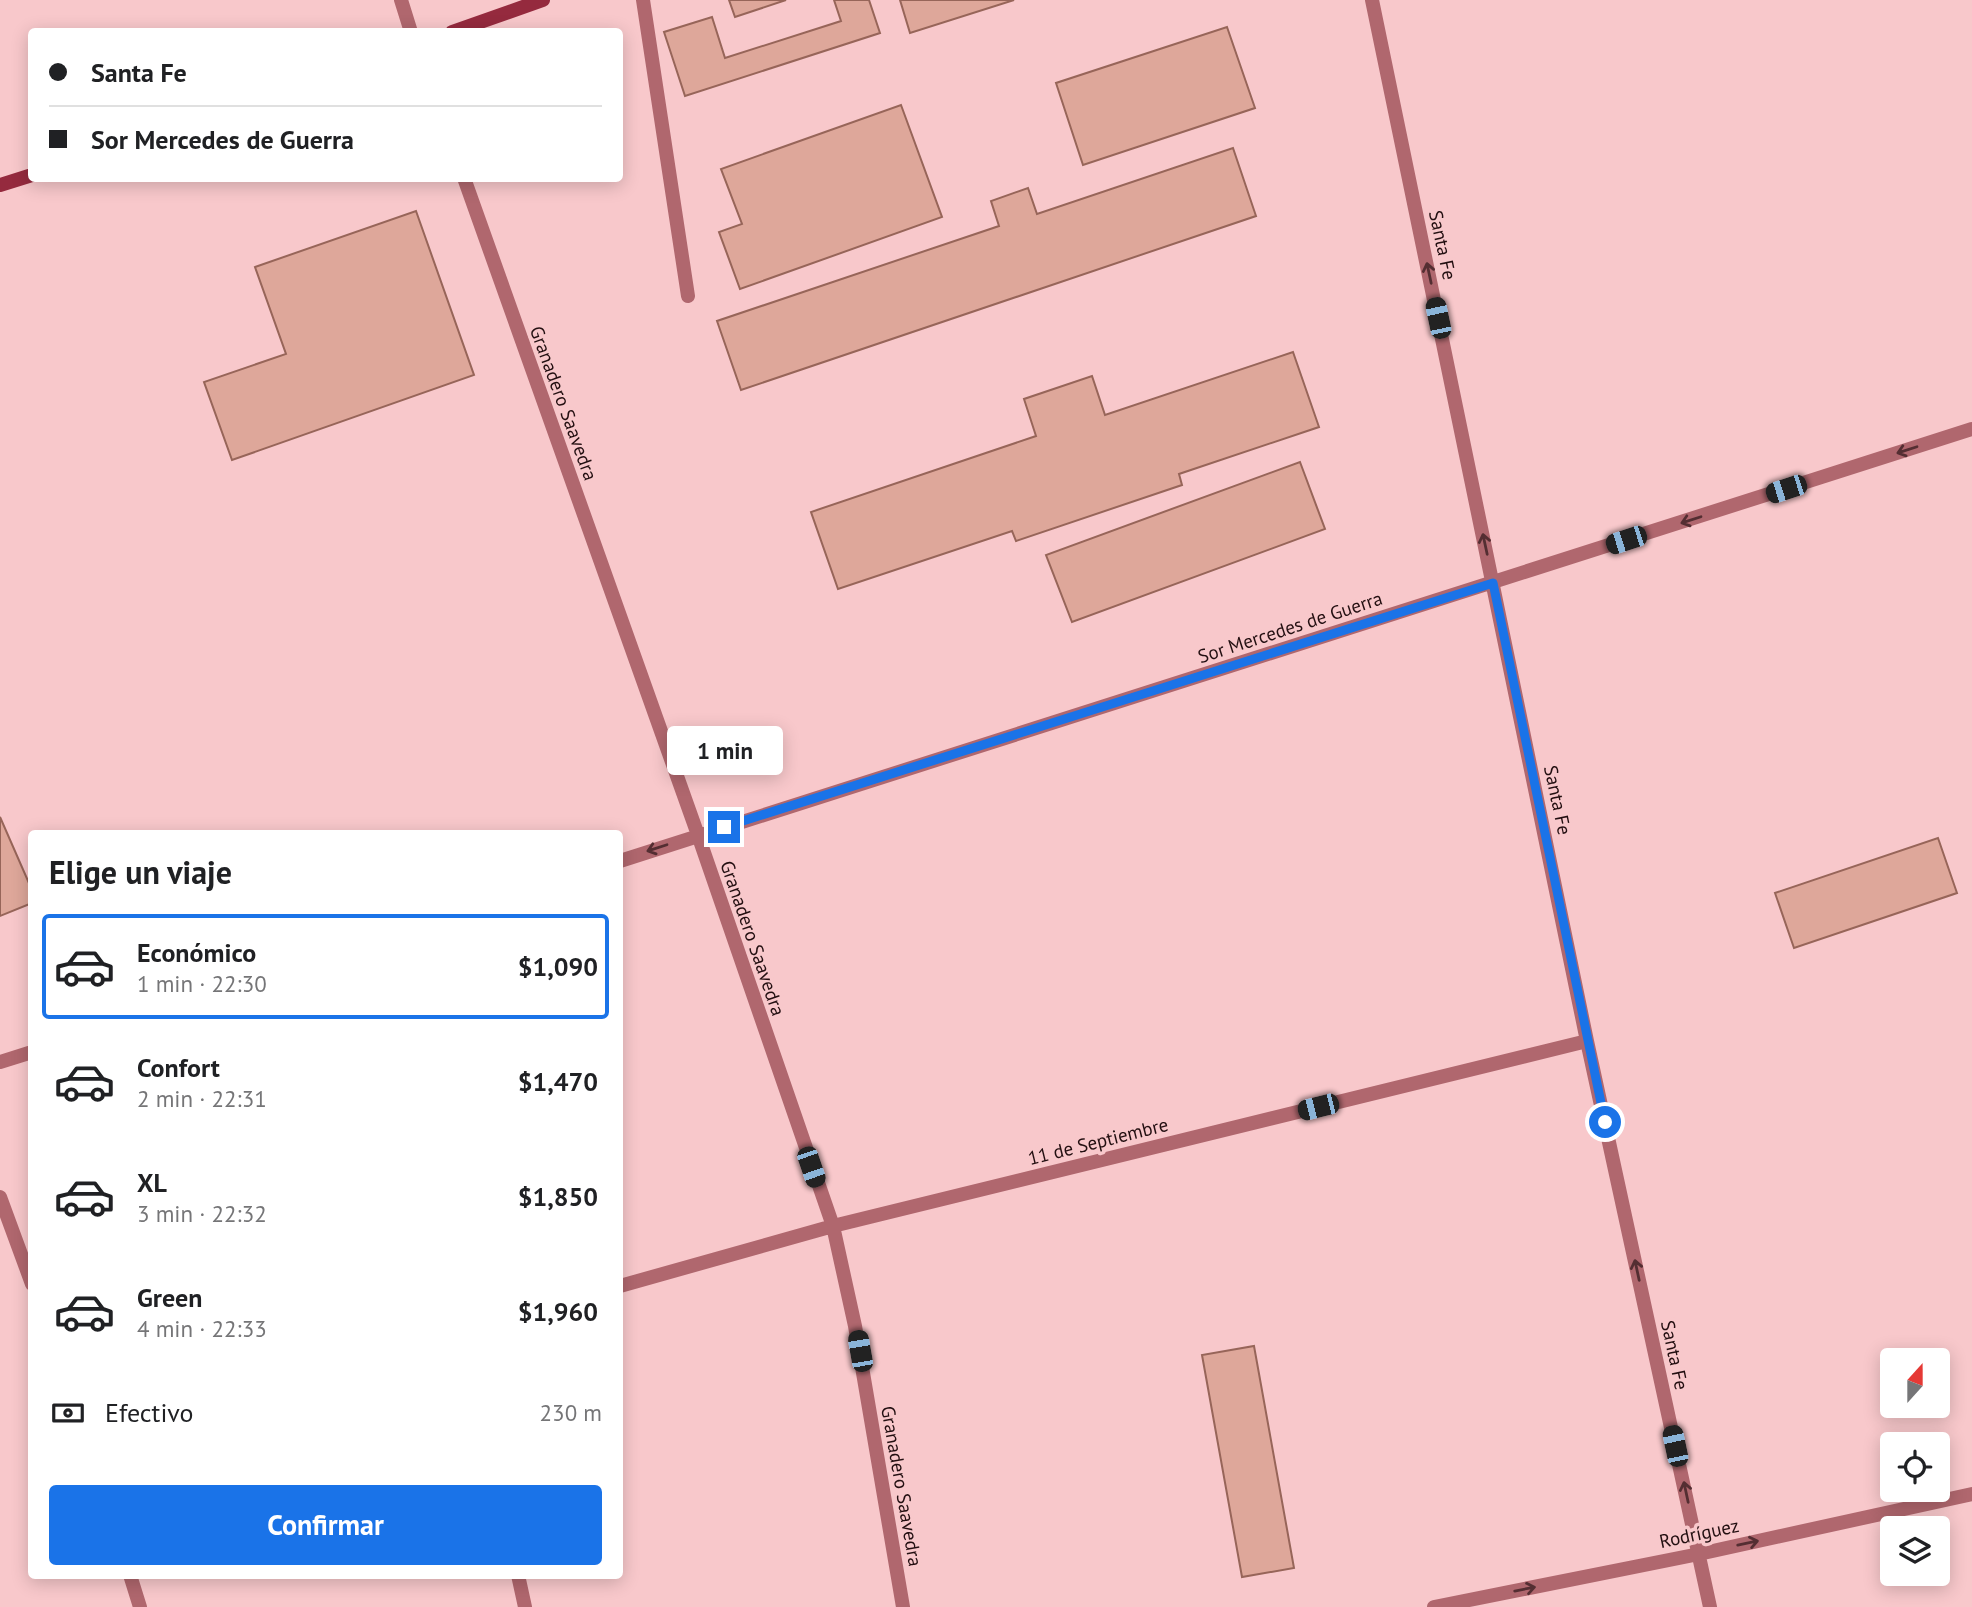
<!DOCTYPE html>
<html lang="es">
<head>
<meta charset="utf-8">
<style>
  body { margin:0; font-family:"PT Sans",sans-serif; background:#f2f2f2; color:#202124; height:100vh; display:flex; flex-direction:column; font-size:26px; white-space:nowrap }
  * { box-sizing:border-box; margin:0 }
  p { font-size:23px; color:#757577 }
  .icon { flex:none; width:38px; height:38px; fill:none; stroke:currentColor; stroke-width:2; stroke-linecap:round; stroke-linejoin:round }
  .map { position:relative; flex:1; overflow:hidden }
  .side { position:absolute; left:28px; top:830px; width:595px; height:749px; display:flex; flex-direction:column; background:#fff; border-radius:7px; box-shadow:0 4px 18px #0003 }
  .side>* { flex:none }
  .top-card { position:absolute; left:28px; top:28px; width:595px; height:154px; border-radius:7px; box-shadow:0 4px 18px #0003; display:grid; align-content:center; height:154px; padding:0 21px; background:#fff }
  .needle { width:46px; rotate:21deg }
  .controls { position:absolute; left:1880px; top:1348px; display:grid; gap:14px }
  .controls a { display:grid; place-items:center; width:70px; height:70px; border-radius:7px; background:#fff; box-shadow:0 4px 18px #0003; font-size:35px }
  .end { position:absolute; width:32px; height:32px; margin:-16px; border:9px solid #1a73e8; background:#fff; box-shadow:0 0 0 4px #fff }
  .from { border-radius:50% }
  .bubble { position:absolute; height:49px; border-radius:7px; background:#fff; box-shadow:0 4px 18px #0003; font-size:23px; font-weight:800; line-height:49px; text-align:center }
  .car { position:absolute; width:21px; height:42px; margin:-21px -10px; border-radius:9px; box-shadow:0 0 5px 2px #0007; background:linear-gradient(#222 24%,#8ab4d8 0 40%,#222 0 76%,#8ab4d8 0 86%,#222 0) }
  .top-card b { display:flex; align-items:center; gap:24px; height:66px; font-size:26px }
  .top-card b+b { border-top:2px solid #e0e0e0 }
  .top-card i { width:18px; height:18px; background:#202124 }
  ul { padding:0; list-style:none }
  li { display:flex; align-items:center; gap:21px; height:105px; margin:0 14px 10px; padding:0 7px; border:4px solid transparent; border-radius:7px }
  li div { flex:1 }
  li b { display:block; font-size:26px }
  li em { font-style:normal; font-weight:800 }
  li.selected { border-color:#1a73e8 }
  li>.icon { width:63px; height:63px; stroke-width:1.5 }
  h2 { padding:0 21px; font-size:32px; line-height:84px }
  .pay { display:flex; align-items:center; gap:18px; height:77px; padding:0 21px; font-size:26px }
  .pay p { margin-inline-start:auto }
  .action { display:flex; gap:14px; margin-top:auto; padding:14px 21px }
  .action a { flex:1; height:80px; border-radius:7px; background:#1a73e8; color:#fff; font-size:28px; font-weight:800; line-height:80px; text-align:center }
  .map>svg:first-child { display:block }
</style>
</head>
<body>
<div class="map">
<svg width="1972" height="1607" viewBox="0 0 1972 1607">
  <rect width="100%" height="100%" fill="#f8c8cb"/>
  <!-- building -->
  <path fill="#dea79a" stroke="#976559" stroke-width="2" d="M729 0H786L735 17Z
    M834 0H869L880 33 685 96 664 32 712 17 725 58 841 21Z
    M900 0H1014L910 33Z
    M1227 27 1255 108 1083 165 1056 83Z
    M901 105 942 217 740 289 719 232 742 224 721 169Z
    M1233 148 1256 216 741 390 717 321 999 226 991 201 1028 188 1037 214Z
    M416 211 474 375 232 460 204 382 286 354 255 267Z
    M1293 352 1319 427 1179 474 1182 485 1016 541 1012 531 838 589 811 512 1036 436 1024 399 1092 376 1105 415Z
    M1300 462 1325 529 1072 622 1046 555Z
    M0 817 32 890V903L0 916Z
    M1938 838 1957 893 1794 948 1775 893Z
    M1254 1346 1294 1568 1242 1577 1202 1355Z"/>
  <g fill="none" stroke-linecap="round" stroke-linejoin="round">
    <!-- lane -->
    <path stroke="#b0676e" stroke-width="14" d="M643 0 688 296"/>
    <!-- street -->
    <path stroke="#b0676e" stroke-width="14" d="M401 0 411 32
      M1372 0 1587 1041 1710 1607
      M464 178 698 835 833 1226 855 1326 903 1607
      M620 861 1972 429
      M0 1062 32 1052
      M0 1197 32 1284
      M620 1286 833 1226 1587 1041
      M130 1575 140 1607
      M518 1575 525 1607
      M1434 1607 1699 1554 1972 1494"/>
    <!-- secondary -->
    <path stroke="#952a3e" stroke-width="14" d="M452 32 543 0
      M0 185 32 175"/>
  </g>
  <!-- one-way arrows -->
  <defs><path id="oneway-shaft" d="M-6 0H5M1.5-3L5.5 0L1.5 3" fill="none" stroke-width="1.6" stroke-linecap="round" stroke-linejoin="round" transform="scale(1.75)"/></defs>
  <g stroke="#542e32">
    <use href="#oneway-shaft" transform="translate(1429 273) rotate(-102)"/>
    <use href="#oneway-shaft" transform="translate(1907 450) rotate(162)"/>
    <use href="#oneway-shaft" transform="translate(1691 520) rotate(162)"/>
    <use href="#oneway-shaft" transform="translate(1485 544) rotate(-102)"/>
    <use href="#oneway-shaft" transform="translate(657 848) rotate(162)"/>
    <use href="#oneway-shaft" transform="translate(1637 1270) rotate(-102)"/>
    <use href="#oneway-shaft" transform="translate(1686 1492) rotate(-102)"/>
    <use href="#oneway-shaft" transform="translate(1748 1543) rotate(-12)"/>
    <use href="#oneway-shaft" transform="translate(1525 1589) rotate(-11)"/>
  </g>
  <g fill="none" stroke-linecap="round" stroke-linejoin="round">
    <!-- route -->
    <path stroke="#1a73e8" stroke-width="9" d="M724 827 1493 583 1605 1122"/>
  </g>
  <g text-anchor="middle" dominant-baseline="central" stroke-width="7" stroke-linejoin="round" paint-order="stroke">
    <!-- street labels -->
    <g font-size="19" fill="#230f11" stroke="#f8c8cb">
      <text transform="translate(1443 245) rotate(78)">Santa Fe</text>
      <text transform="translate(564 403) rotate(70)">Granadero Saavedra</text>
      <text transform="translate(1290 627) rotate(-18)">Sor Mercedes de Guerra</text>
      <text transform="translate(1558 800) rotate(78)">Santa Fe</text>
      <text transform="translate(753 938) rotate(71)">Granadero Saavedra</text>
      <text transform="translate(1098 1141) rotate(-14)">11 de Septiembre</text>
      <text transform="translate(1675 1355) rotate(78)">Santa Fe</text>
      <text transform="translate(902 1486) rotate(80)">Granadero Saavedra</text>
      <text transform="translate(1699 1533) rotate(-12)">Rodríguez</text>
    </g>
  </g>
</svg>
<div class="controls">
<a><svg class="needle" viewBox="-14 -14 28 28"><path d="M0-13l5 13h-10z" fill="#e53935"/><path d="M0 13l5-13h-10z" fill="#757577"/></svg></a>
<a><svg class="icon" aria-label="locate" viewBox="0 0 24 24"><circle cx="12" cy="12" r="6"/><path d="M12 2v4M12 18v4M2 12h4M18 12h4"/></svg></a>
<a><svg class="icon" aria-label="layers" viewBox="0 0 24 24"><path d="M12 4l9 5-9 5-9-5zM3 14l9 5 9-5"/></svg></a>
</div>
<i class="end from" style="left:1605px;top:1122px"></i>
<i class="end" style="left:724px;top:827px"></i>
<div class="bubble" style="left:667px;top:726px;width:116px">1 min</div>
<i class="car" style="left:1438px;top:318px;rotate:348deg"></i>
<i class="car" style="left:1786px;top:489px;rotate:252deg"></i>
<i class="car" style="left:1626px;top:540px;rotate:252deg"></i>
<i class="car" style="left:1318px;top:1107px;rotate:256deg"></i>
<i class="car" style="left:811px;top:1167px;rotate:161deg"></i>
<i class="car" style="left:860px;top:1351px;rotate:350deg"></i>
<i class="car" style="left:1675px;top:1446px;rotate:348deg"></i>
<div class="top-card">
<b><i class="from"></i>Santa Fe</b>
<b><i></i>Sor Mercedes de Guerra</b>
</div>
<section class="side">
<h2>Elige un viaje</h2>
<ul>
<li class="selected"><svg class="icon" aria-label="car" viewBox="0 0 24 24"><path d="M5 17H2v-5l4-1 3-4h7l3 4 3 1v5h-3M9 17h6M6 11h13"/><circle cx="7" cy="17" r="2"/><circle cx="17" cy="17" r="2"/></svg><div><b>Económico</b><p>1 min · 22:30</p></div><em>$1,090</em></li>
<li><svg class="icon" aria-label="car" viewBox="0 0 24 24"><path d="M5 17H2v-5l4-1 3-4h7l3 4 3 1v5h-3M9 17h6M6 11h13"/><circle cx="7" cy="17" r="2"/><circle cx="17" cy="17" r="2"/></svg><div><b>Confort</b><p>2 min · 22:31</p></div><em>$1,470</em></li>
<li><svg class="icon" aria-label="car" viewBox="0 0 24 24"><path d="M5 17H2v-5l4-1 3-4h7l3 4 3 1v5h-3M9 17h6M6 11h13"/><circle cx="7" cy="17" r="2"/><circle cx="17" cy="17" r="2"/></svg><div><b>XL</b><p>3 min · 22:32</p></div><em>$1,850</em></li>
<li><svg class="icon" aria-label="car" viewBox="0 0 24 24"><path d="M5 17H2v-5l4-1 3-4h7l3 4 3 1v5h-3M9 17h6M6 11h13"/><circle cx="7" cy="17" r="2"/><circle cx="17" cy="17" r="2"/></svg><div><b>Green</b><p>4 min · 22:33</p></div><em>$1,960</em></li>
</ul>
<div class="pay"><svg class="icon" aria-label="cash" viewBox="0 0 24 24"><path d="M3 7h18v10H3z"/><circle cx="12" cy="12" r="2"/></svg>Efectivo<p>230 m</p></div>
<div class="action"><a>Confirmar</a></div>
</section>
</div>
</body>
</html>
